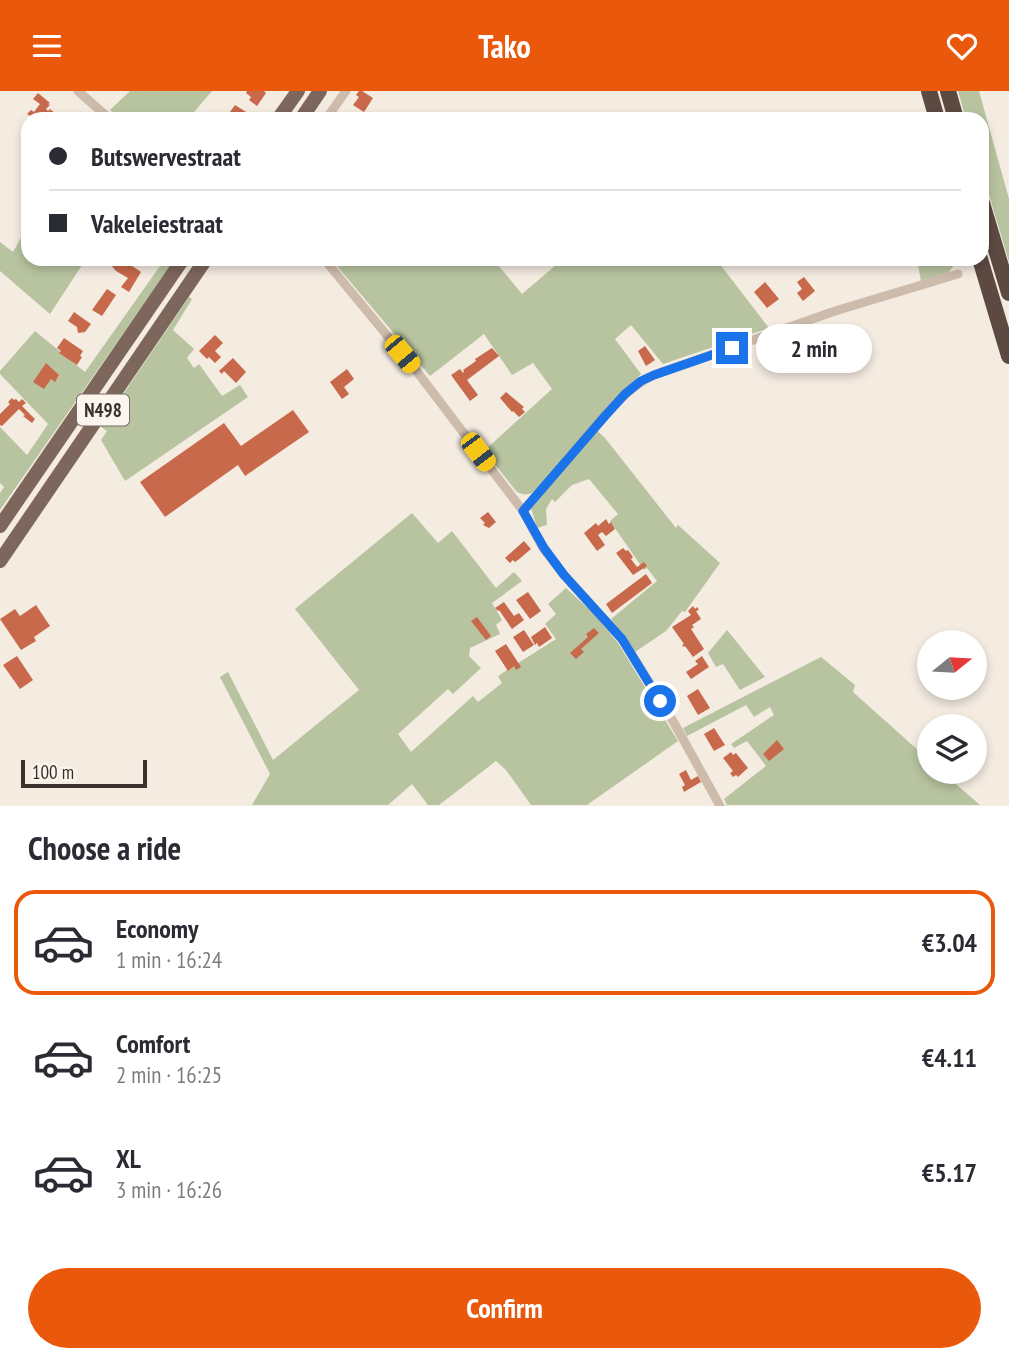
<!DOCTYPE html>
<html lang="en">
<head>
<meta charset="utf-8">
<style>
  body { margin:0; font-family:"PT Sans Narrow",sans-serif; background:#f7f7f7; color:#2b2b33; height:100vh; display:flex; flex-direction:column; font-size:26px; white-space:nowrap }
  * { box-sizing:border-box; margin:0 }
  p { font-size:23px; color:#7c7c81 }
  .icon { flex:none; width:38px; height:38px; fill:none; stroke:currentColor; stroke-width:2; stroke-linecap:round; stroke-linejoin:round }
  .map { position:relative; height:715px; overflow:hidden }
  .side { display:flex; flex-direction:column; background:#fff; flex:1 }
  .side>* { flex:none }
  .banner { position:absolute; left:21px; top:21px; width:968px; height:154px; border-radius:21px; box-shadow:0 4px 10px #0003; display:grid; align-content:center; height:154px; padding:0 28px; background:#fff }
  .needle { width:46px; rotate:72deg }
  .tools { position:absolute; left:917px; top:539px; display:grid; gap:14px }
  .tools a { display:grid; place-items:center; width:70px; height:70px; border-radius:50%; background:#fff; box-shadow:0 4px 10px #0003; font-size:35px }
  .scale { position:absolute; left:21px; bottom:18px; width:126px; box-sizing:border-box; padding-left:7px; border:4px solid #3b302b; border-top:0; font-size:19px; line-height:24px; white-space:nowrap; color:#3b302b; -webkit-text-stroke:5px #fbf5ee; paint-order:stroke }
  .end { position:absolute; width:32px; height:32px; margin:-16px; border:9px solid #1a73e8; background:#fff; box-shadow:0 0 0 4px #fff }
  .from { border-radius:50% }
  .bubble { position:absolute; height:49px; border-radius:24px; background:#fff; box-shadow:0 4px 10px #0003; font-size:23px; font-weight:600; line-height:49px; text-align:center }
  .car { position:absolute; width:21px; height:42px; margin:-21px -10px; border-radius:9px; box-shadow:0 0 5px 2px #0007; background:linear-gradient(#f5c518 24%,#345 0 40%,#f5c518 0 76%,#345 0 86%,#f5c518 0) }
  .banner b { display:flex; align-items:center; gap:24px; height:66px; font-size:26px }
  .banner b+b { border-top:2px solid #e1e1e2 }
  .banner i { width:18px; height:18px; background:#2b2b33 }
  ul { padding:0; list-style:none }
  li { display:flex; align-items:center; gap:21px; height:105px; margin:0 14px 10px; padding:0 14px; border:4px solid transparent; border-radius:21px }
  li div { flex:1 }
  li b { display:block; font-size:26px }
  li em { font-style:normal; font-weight:600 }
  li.selected { border-color:#ea580c }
  li>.icon { width:63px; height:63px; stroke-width:1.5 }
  h2 { padding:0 28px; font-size:32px; line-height:84px }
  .cta { display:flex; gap:14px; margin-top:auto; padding:14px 28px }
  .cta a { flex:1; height:80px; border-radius:42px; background:#ea580c; color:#fff; font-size:28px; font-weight:600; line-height:80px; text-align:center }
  header { display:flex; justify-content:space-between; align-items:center; height:91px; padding:0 28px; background:#ea580c; color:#fff; font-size:32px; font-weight:600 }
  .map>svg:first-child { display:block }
</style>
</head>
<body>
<header><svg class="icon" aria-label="menu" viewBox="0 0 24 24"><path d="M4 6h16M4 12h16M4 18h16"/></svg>Tako<svg class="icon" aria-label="heart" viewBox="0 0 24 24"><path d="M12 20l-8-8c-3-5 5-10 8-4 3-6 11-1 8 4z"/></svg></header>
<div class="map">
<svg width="1009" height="715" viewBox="0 0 1009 715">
  <rect width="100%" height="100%" fill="#f4ebe1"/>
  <!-- green -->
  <path fill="#b8c4a0" d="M130 0H212L188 28H120L110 19Z
    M958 0H979L1009 108V171L982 80V28H966Z
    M28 134V168H86L50 223 0 180V151L13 161Z
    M165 168H175L0 419V402L4 396 0 392V336L27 364 48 333 0 283V280L35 240 85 281Z
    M331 168H493L522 203 563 168H716L769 237 663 273 631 234 615 248 641 283 592 335 605 347 676 437 678 434 720 472 685 521 682 520 666 540 635 561 611 528 657 490 647 477 644 479 610 430 618 423 589 388 572 394 555 411 552 408 546 418 547 434 537 437 531 417 563 368C555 376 540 400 529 403 525 404 521 403 517 401L484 360 552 298 533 272 512 284 484 243 430 285Z
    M917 168H955L956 171 949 181 921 190Z
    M189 206 192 208 173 239 194 258 187 267 194 277 199 273 222 305 240 294 248 306 125 390 101 349 107 340 101 336Z
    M412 422 438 452 452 440 496 497 514 481 522 490 492 512 502 529 496 534 500 543 470 557 469 565 481 577 453 603 448 598 398 643 411 661 473 605 478 611 502 592 498 585 556 548 545 533 556 523 548 513 566 497 594 523 618 552 678 650 587 714H531L506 679 496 670 439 714H428L412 693 388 714H252L270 683 220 586 228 581 273 669 359 599 295 518Z
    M727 539 765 586 740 599 723 573 716 576 708 562Z
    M821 566 855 594 853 601 929 669V681H942L980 714H727L724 708 766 675 747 650 734 657 731 653 774 624 770 616 754 626 746 614 687 645 683 637Z"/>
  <!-- building -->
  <path fill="#c8694b" d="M247 0H264L266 2 257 15 249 9 251 6 246 2Z
    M359 0H362L373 7 364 21 353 14 359 6 356 4Z
    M38 2 50 12 48 13 50 14 46 18 48 20 50 18 62 28H47L49 26 43 21 35 28 27 23 31 19 34 21 40 13 33 8Z
    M235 14 251 24 248 28H230L227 25Z
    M115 168H122L141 181 129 201 121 196 128 187 116 180 111 174Z
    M804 186 815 200 803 210 797 202 802 198 797 191Z
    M765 191 779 208 767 217 754 201Z
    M107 198 116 204 102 225 92 219Z
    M74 221 91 233 85 241 78 242 77 236 68 230Z
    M215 244 223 252 215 260 221 266 215 272 209 266 207 268 199 260Z
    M64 247 83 260 80 265 82 266 77 274 59 262 61 260 57 257Z
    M645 255 655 269 646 275 638 260Z
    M492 257 499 265 467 289 478 304 470 310 451 284 460 278 463 282 464 280 463 279 476 270 475 268Z
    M233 267 246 281 236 292 224 280 222 283 219 280Z
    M46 272 59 284 55 291 51 288 44 298 33 291Z
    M347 278 354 288 344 296 349 303 342 308 330 291Z
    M506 301 524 316 522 318 525 321 519 326 513 320 512 321 500 307Z
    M12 307 14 309 16 308 19 311 22 308 26 312 22 315 35 328 32 332 23 325 25 324 19 318 2 335 0 334V323L10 313 8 311Z
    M293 319 309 341 245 385 238 374 165 426 140 391 224 332 241 355Z
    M488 421 496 431 489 437 483 434 485 432 480 427Z
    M606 428 609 433 611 431 615 438 606 445 602 441 598 444 605 454 597 460 584 442 596 432 598 435Z
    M524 450 531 458 518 469 515 471 513 469 510 472 505 467Z
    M623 457 626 460 628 459 633 466 631 468 637 476 644 471 647 475 633 484 616 462Z
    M646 483 652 492 612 522 606 513Z
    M528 501 541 520 530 528 516 509Z
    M504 511 514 525 519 522 524 529 512 538 499 519 498 520 495 517Z
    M36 514 50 535 34 546 36 550 21 559 0 528 15 518 20 525Z
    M693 515 695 518 697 516 699 519 696 520 701 528 692 534 694 536 691 538 704 558 693 566 685 555 684 556 682 554 684 553 672 536 691 524 688 520Z
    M477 526 491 545 486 549 471 530Z
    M545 536 552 547 539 556 537 552 535 554 531 546Z
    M594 537 599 542 581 558 584 561 576 568 570 562 588 546 586 543Z
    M524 539 534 554 523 561 513 546Z
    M506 553 521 576 516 579 514 575 508 580 495 560Z
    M17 565 33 589 20 598 3 574Z
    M702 565 709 576 691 588 686 581 698 573 695 570Z
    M698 598 710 617 698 624 687 605Z
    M714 637 725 654 714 660 704 643Z
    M777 649 784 658 769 670 763 663Z
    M731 661 733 664 736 662 748 677 738 686 736 684 733 686 730 682 733 680 723 667Z
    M686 679 691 689 698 685 701 691 684 701 682 696 685 694 679 683Z"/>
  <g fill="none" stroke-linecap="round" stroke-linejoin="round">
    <!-- street -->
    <path stroke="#cdbbac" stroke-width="9" d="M78 0 110 28
      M326 28 346 0
      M324 168 418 282 523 420 543 457 564 484 622 548 673 630 720 715
      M523 420C543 397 563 374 583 350 605 326 624 298 654 284L835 220 958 183"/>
    <!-- primary -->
    <path stroke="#7d675c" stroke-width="14" d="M278 28 298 0
      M301 28 320 0
      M0 435 183 168
      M0 470 206 168"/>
    <!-- highway -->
    <path stroke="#5c4a42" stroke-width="16" d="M929 0 937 28
      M948 0 956 28
      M982 112 1009 202
      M980 168 1009 265"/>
  </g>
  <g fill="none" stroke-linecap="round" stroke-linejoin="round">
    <!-- route -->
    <path stroke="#1a73e8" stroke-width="9" d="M660 610 622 548 564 484 544 457 523 420 605 325 625 303 641 290 654 284 732 257"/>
  </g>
  <g text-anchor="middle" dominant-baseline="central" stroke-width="5" stroke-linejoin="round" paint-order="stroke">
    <!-- shield labels -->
    <rect fill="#fbf5ee" stroke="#756b66" stroke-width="2" x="77" y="303.5" width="52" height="31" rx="5"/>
    <g font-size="19" font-weight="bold" fill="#3b302b">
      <text x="103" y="319">N498</text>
    </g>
  </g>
</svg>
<div class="tools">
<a><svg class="needle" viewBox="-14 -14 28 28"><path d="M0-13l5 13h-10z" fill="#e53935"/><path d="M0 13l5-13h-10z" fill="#7c7c81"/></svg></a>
<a><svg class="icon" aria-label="layers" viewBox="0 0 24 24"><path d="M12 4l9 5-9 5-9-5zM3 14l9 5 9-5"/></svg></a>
</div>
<div class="scale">100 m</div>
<i class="end from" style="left:660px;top:610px"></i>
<i class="end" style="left:732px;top:257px"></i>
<div class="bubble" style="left:756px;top:233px;width:116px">2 min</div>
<i class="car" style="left:402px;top:263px;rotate:140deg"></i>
<i class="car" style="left:478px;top:361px;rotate:143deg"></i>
<div class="banner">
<b><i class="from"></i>Butswervestraat</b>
<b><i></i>Vakeleiestraat</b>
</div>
</div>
<section class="side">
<h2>Choose a ride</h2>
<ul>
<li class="selected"><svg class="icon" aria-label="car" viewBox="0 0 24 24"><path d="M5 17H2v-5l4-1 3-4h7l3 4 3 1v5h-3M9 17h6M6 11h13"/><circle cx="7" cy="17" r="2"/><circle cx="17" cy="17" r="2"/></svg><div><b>Economy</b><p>1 min · 16:24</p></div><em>€3.04</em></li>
<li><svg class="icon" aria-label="car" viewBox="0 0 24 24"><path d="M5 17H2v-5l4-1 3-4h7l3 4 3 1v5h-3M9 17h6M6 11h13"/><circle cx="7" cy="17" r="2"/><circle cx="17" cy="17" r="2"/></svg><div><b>Comfort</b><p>2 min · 16:25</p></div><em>€4.11</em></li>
<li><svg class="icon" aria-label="car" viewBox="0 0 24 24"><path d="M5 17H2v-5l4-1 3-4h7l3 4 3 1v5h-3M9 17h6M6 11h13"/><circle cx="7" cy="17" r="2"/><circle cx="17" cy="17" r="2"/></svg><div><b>XL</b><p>3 min · 16:26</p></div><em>€5.17</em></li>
</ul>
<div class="cta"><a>Confirm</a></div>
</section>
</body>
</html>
